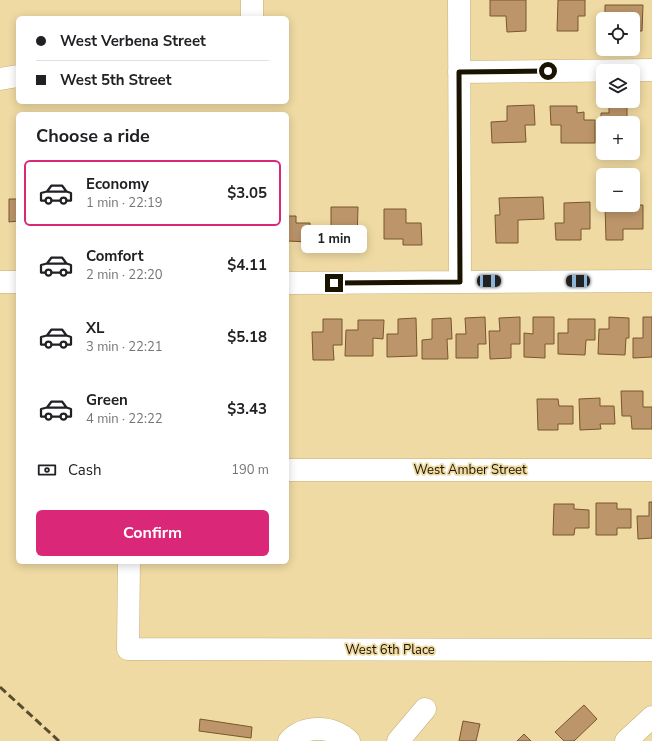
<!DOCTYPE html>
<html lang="en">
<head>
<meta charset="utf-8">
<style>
  body { margin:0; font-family:"Nunito Sans",sans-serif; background:#f6f6f6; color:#202124; height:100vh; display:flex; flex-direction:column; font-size:15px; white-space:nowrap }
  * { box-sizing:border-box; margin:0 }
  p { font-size:13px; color:#757577 }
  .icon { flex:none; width:22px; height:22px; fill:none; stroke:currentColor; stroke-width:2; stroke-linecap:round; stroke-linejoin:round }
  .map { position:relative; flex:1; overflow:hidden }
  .drawer { position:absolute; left:16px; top:112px; width:273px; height:452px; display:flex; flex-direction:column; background:#fff; border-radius:6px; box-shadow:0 2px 10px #0003 }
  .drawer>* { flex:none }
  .hud { position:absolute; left:16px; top:16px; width:273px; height:88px; border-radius:6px; box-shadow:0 2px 10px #0003; display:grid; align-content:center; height:88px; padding:0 20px; background:#fff }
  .tools { position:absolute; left:596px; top:12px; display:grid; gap:8px }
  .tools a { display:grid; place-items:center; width:44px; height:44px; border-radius:6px; background:#fff; box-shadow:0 2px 10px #0003; font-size:20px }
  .end { position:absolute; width:18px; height:18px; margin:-9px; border:5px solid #1a1301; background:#fff; box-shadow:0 0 0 2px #fff }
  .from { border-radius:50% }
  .bubble { position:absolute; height:28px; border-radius:6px; background:#fff; box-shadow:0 2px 10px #0003; font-size:13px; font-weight:700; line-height:28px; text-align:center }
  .car { position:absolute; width:12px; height:24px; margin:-12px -6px; border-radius:5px; box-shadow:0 0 3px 1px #0007; background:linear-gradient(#222 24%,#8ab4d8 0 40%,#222 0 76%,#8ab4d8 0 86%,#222 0) }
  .hud b { display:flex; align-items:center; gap:14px; height:38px; font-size:15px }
  .hud b+b { border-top:1px solid #e0e0e0 }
  .hud i { width:10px; height:10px; background:#202124 }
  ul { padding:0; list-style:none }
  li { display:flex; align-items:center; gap:12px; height:66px; margin:0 8px 6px; padding:0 12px; border:2px solid transparent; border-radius:6px }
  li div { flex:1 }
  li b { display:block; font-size:15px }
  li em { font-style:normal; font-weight:700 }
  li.on { border-color:#db2777 }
  li>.icon { width:36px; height:36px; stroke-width:1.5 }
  h2 { padding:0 20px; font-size:18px; line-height:48px }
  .pay { display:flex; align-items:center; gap:10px; height:44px; padding:0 20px; font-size:15px }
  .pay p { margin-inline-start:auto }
  .primary-button { display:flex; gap:8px; margin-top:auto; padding:8px 20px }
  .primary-button a { flex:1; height:46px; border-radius:6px; background:#db2777; color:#fff; font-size:16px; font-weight:700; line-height:46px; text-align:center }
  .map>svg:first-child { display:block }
</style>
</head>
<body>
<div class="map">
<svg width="652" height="741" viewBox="0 0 652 741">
  <rect width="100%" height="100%" fill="#efdaa3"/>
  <!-- building -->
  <path fill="#bc956a" stroke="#79562c" d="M490 0H526V31L507 32 506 16H490Z
    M558 0H585V16H578V31H557Z
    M605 5H643L642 31H633V19H605Z
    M534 105 535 125H525L526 142 492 143 491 122 507 121V106Z
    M609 105H627V120H637V139H633V123H601V113H609Z
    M550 106H577V113L584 112V120H595V143H561V125H551Z
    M543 197 544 219 518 220V243H496L495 215H500L499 198Z
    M9 199H18V221L9 222Z
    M590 202V229H581V240H556L555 223H564V203Z
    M605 205H643V229H623V240H606Z
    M331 207H358L357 241H341V226H331Z
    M384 209H406V223H421L422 245H403V239H384Z
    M287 216H296V223H310V242L287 241Z
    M485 317 486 344H478V358H456V334H466L465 318Z
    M520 317V344H511V358L490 359 489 331H500L499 318Z
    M533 317H554V344H545V358L524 357V333L533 334Z
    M609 317 629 318V338H626L625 355 598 354 599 329H609Z
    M643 317H652V357L633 358V338H643Z
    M416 318 417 356 387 357V334H398V319Z
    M451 318 452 339H447L448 359H422V340L432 339V319Z
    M323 319H342V345H333L334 360H313L312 332H323Z
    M568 319H595V340H586L585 355 558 354V333H568Z
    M358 320H384L383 339 373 338V356H345L346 330H358Z
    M621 391H643V407H652V429H632L631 416H622Z
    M600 398V406H614L615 424H600L601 429 580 430 579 399Z
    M537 399H558L559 406H573V424H558V430H538Z
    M649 502H652V538L638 539 637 516H649Z
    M596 503H617V509H631V528H617V535H596Z
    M554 504H574V509L589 510V528H575L574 535H553Z
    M584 705 597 719 574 741H564L555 732Z
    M200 719 252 727 251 738 199 731Z
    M463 721 480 724 476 741H459Z
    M524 734 531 741H517Z"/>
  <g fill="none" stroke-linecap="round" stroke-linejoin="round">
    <!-- minor casing -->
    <g stroke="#c5b17b" stroke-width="23">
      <path id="minor" d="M252 0V18
        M459 0 460 282
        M459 72 652 70
        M0 79 18 76
        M0 282H18
        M287 283 652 281
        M287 470H652
        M129 562 128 649 652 650
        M289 741C305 724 333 726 349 741
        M398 741 425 709
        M626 741 652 717"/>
    </g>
    <!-- minor -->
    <use href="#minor" stroke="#fff" stroke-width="22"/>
    <!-- rail -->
    <path stroke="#584d30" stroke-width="3" stroke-dasharray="8 4" stroke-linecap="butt" d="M0 687 59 741"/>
  </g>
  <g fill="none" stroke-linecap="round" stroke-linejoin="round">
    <!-- route -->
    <path stroke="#1a1301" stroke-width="5" d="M334 283 460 282 459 72 548 71"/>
  </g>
  <g text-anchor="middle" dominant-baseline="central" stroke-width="3.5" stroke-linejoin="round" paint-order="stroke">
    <!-- street labels -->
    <g font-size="13" fill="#1a1301" stroke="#efdaa3">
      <text x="470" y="470">West Amber Street</text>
      <text x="390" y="650">West 6th Place</text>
    </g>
  </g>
</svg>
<div class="tools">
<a><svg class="icon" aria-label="locate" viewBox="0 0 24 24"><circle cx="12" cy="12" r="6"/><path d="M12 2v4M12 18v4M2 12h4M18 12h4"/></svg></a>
<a><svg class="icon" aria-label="layers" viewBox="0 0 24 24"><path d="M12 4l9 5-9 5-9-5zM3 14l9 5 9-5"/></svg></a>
<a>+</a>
<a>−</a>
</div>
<i class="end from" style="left:548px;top:71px"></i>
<i class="end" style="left:334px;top:283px"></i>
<div class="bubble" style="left:301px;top:225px;width:66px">1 min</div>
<i class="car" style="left:489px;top:281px;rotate:90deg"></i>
<i class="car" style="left:578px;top:281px;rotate:270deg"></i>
<div class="hud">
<b><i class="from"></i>West Verbena Street</b>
<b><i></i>West 5th Street</b>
</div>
<section class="drawer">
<h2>Choose a ride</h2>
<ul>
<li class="on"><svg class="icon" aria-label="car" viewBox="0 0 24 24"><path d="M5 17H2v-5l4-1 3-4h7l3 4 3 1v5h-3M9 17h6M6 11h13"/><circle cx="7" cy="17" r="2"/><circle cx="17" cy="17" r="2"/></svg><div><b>Economy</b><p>1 min · 22:19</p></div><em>$3.05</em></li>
<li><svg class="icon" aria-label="car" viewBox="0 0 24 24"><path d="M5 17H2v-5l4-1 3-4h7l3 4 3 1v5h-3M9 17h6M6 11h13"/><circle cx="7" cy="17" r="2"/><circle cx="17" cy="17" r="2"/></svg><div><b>Comfort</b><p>2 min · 22:20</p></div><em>$4.11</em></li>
<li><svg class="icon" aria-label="car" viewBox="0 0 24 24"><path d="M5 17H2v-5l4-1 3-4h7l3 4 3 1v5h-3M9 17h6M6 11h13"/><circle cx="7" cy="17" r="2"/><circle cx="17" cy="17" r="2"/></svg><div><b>XL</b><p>3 min · 22:21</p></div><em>$5.18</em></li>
<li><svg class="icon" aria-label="car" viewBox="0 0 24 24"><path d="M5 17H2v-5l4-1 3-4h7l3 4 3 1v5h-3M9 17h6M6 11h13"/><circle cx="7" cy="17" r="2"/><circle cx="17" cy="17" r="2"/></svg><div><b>Green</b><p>4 min · 22:22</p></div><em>$3.43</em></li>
</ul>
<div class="pay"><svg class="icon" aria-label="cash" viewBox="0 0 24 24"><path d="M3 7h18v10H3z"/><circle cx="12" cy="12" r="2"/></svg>Cash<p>190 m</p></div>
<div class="primary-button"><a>Confirm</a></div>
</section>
</div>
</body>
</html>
